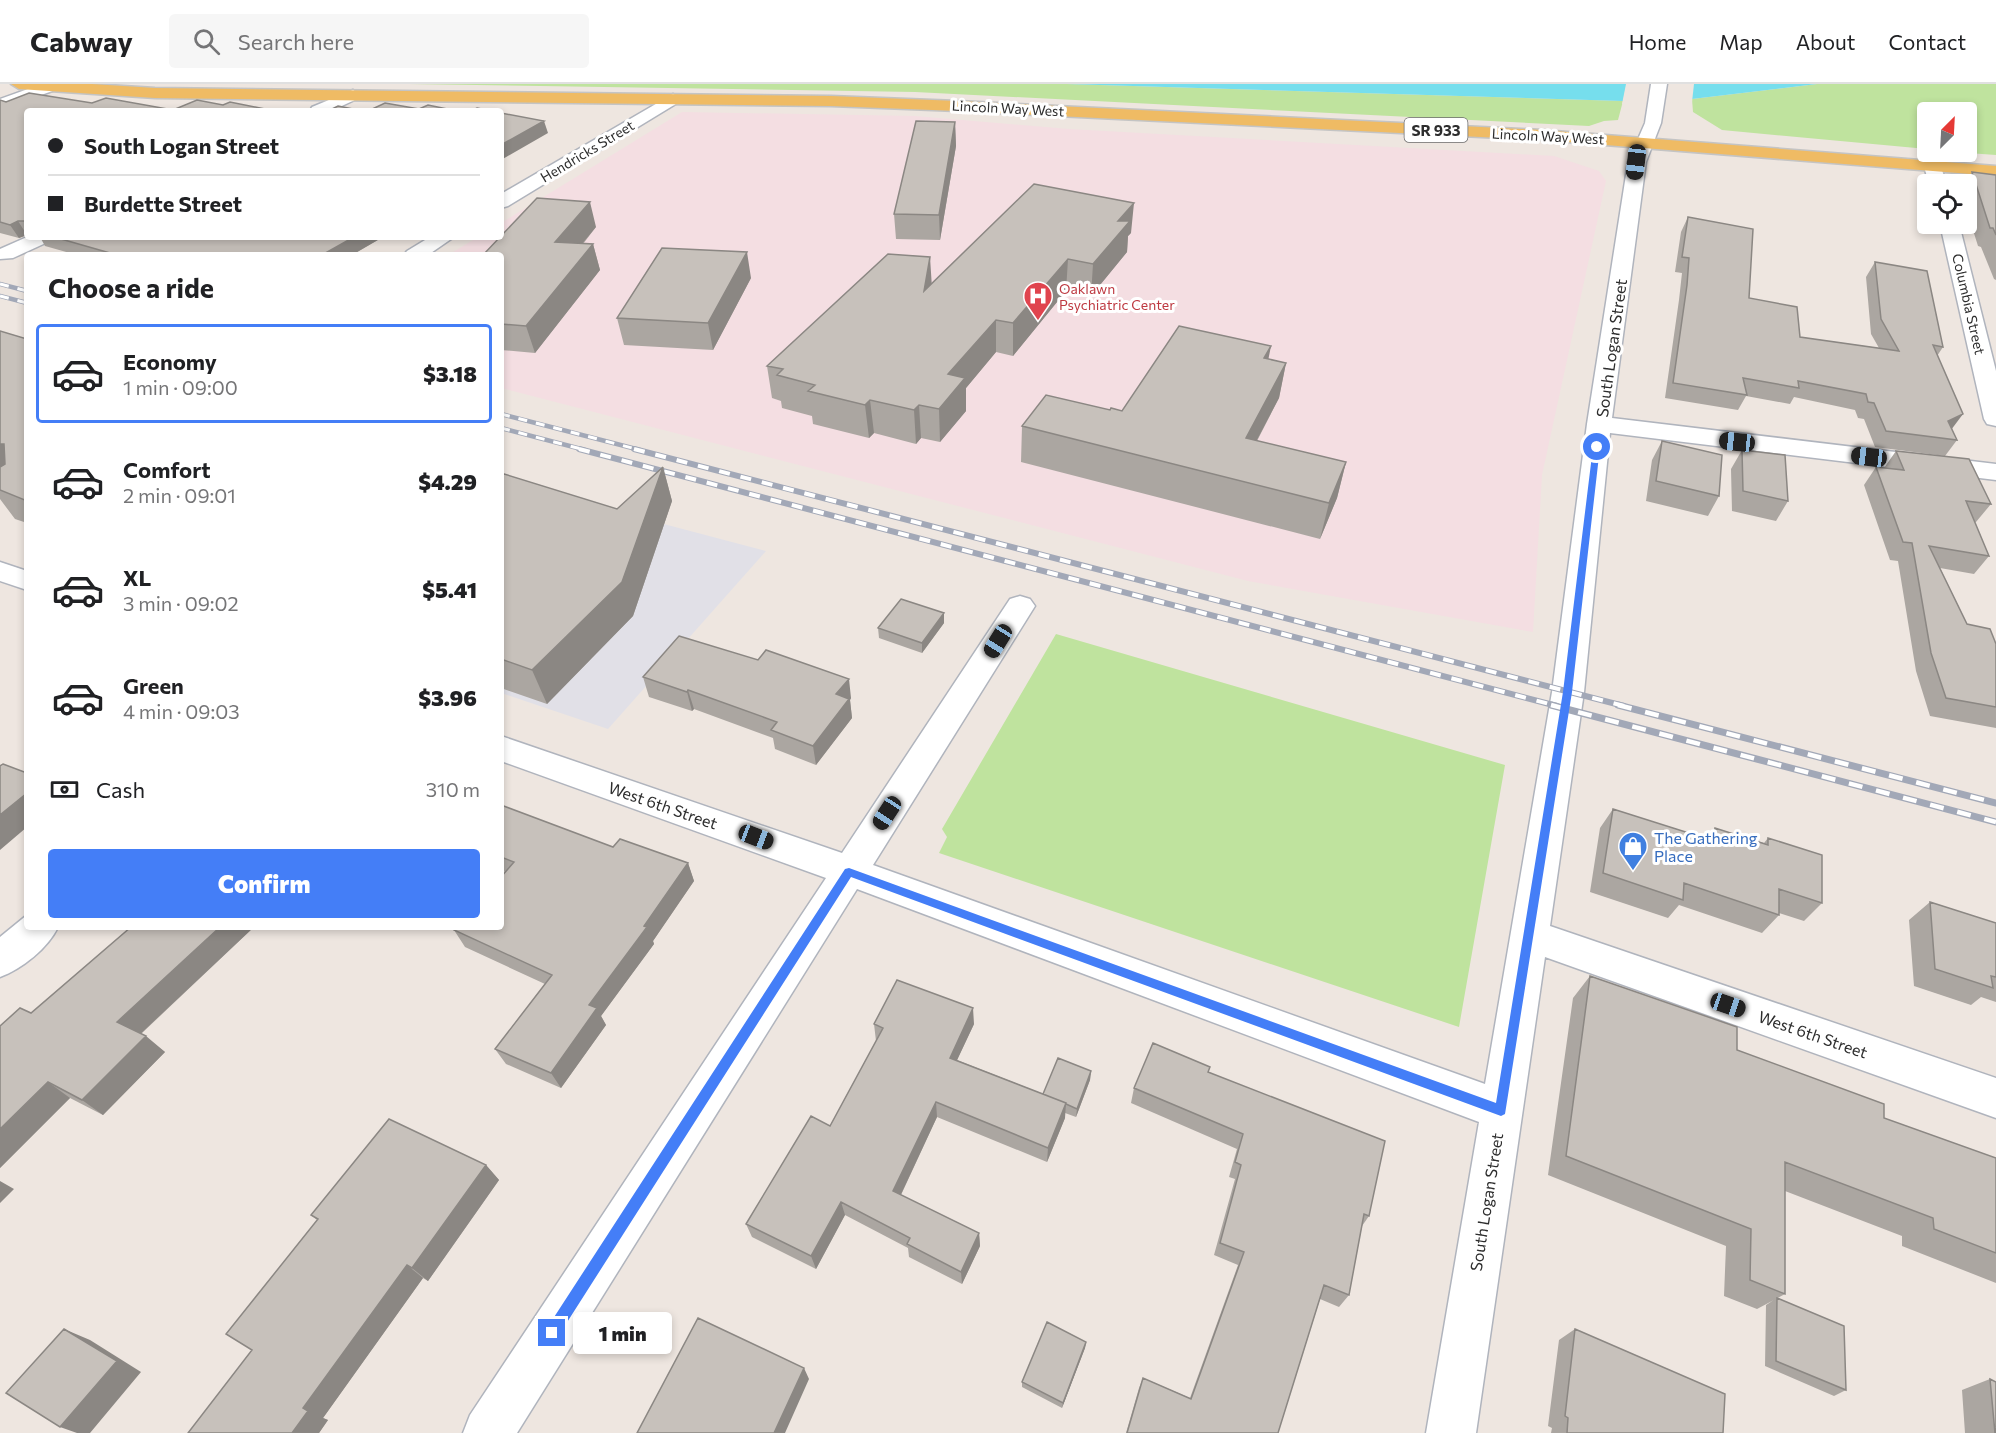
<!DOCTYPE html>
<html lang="en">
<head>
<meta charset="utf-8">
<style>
  body { margin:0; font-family:Commissioner,sans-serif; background:#f6f6f6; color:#202124; height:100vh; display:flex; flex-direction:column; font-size:22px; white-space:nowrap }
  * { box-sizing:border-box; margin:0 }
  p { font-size:20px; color:#757577 }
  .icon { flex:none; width:33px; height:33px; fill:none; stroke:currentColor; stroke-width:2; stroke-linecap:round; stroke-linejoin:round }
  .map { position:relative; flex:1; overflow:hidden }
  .drawer { position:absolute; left:24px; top:168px; width:480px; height:678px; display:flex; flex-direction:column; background:#fff; border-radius:6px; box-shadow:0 3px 9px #0003 }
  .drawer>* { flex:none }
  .banner { position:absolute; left:24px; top:24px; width:480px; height:132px; border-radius:6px; box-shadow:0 3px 9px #0003; display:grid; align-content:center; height:132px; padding:0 24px; background:#fff }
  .needle { width:39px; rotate:24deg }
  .tools { position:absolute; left:1917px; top:18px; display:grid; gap:12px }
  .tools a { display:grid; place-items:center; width:60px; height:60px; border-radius:6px; background:#fff; box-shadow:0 3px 9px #0003; font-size:30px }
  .end { position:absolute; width:27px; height:27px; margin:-14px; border:8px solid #447ef7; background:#fff; box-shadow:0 0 0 3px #fff }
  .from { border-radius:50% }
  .bubble { position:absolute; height:42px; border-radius:6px; background:#fff; box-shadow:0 3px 9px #0003; font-size:20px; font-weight:800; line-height:42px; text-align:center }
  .car { position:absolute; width:18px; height:36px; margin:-18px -9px; border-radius:8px; box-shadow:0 0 4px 2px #0007; background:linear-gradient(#222 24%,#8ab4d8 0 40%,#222 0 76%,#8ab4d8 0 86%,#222 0) }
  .banner b { display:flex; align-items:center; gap:21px; height:57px; font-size:22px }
  .banner b+b { border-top:2px solid #e0e0e0 }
  .banner i { width:15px; height:15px; background:#202124 }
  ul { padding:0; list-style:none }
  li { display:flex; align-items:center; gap:18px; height:99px; margin:0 12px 9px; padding:0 12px; border:3px solid transparent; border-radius:6px }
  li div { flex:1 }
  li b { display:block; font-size:22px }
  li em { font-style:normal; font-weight:800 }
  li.on { border-color:#447ef7 }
  li>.icon { width:54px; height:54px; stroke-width:1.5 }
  h2 { padding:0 24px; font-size:27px; line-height:72px }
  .pay { display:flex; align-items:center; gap:15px; height:66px; padding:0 24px; font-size:22px }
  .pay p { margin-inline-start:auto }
  .action { display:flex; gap:12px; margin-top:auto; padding:12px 24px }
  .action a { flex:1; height:69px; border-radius:6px; background:#447ef7; color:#fff; font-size:24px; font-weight:800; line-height:69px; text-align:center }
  header { display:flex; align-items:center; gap:36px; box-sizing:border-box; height:84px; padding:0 30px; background:#fff; border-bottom:2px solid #e0e0e0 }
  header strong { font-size:28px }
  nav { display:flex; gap:33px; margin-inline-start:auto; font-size:21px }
  .search { width:420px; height:54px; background:#f6f6f6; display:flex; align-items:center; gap:15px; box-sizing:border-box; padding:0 21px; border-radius:6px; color:#757577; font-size:22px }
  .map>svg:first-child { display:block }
</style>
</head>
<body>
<header>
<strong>Cabway</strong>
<div class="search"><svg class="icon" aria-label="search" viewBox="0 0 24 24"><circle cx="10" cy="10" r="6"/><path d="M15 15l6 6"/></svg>Search here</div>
<nav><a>Home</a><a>Map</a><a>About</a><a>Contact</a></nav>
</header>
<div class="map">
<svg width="1996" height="1349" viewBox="0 0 1996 1349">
  <rect width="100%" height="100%" fill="#eee6e0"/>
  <!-- industrial -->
  <path fill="#e1e0e7" d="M501 397 766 467 608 645 501 609Z"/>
  <!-- medical -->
  <path fill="#f4dee2" d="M682 28 915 32 1069 45 1554 72 1599 87 1606 97 1542 391 1533 548 1248 497 501 304V171H448L478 153H501V139Z"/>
  <!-- green -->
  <path fill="#bfe39e" d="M409 0H1067L1623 17 1618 36 1604 37 1589 42 915 8Z
    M1817 0H1996V71L1954 68H1966V28H1928L1927 65 1722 46 1693 28 1692 15Z
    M1056 550 1505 681 1459 943 939 769 947 753 942 745Z"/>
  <!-- water -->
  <path fill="#76deed" d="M1067 0H1817L1692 15 1623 17Z"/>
  <!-- pier -->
  <path fill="#eee6e0" d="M1626 0H1694L1692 18 1622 20Z"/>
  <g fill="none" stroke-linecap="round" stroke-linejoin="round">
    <!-- minor casing -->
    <g stroke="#b0b4bd" stroke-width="3">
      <path id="minor" d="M42 0H55L57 3 55 6 0 26V15Z
        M1651 0H1667L1661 39 1646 78 1612 334 1996 380V396L1610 349 1584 608 1550 842 1996 994V1034L1545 873 1476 1349H1426L1479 1038 857 805 517 1349H463L470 1331 826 794 501 677V652L842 769 1010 515 1020 512 1030 515 1035 522 873 781 1485 1000 1552 608 1587 340 1628 78 1645 39Z
        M353 6 361 11 359 14 331 27H310L312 23Z
        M673 10 681 15 679 18 508 122 501 124V110Z
        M1933 77 1939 78 1947 100H1929L1924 82 1927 78Z
        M1940 140H1959L1996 287V342L1987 340 1984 335Z
        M27 153H53L50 157 13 174 0 175V165Z
        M430 153H454L428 171H404L407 167Z
        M0 478 27 487V506L0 497Z
        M27 831V843H58C48 864 22 885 0 893V853Z"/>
    </g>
    <!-- major casing -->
    <g stroke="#c4c4c4" stroke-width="3">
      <path id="major" d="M11 0H92L155 4 831 12 958 17 1542 46 1996 82V92L1542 56 958 27 831 22 155 14 19 5Z"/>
    </g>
    <!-- minor -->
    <use href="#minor" fill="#fff" fill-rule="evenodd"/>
    <!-- major -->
    <use href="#major" fill="#efbb64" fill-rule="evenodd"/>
    <!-- rail-far2 casing -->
    <g stroke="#a2a8b7" stroke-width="4.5">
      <path id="rail-far2" d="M0 200 27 207
        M0 212 27 219
        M501 330 640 366
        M501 344 585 366"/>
    </g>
    <!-- rail-far1 casing -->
    <g stroke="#a2a8b7" stroke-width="6">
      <path id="rail-far1" d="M579 365 1557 622
        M634 365 1624 622"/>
    </g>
    <!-- rail casing -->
    <g stroke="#a2a8b7" stroke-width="7">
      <path id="rail" d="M1551 621 1996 738
        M1618 621 1996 719"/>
    </g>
    <!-- rail-far2 -->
    <use href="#rail-far2" stroke="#fff" stroke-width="3" stroke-dasharray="9" stroke-linecap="butt"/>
    <!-- rail-far1 -->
    <use href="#rail-far1" stroke="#fff" stroke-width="4" stroke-dasharray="11" stroke-linecap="butt"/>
    <!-- rail -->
    <use href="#rail" stroke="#fff" stroke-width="4.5" stroke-dasharray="14" stroke-linecap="butt"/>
  </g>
  <!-- wall -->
  <path fill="#aba6a1" d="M0 16 6 18 92 19 173 26 223 21 275 27H27V151L19 154 0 149Z
    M955 38 956 62 940 156 896 155 894 130Z
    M1972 88 1996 91V196L1994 195 1981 163 1978 162 1966 124V100H1964Z
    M1688 133 1749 214 1800 253 1879 264 1871 250 1866 193 1875 178 1943 263 1937 272 1952 345 1957 356 1945 372 1875 363 1864 335 1858 334 1855 326 1794 313 1790 320 1746 312 1738 326 1665 314 1679 216 1682 189 1675 188 1681 148Z
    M596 143 583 160H593L600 186 535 269 501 266V171Z
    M1131 149 1128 152 1127 168 1091 212 1066 207 1013 272 996 268 966 304V327L940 358 921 354 916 360 874 349 869 354 813 340 812 332 782 324 781 317 772 314 767 282 932 200Z
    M40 153H383L352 171H77L45 162Z
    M751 194 713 266 624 261 617 234Z
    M0 247 27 255V439L15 435 0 415Z
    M1268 275 1286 279 1279 314 1257 357 1346 378 1337 414 1320 455 1021 378 1022 342 1110 326 1122 327Z
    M1662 357 1719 412 1708 432 1646 417 1652 376Z
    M1742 366 1788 417 1776 437 1732 427 1731 385Z
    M1896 367 1991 420 1976 438H1975L1989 472 1974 490 1940 484 1967 540 1996 560V644L1930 632 1916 587 1898 477 1890 476 1864 401 1876 383 1884 384Z
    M663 383 672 417 633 532 547 620 501 604V389L617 425Z
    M944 529V539L922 569 879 554 878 544Z
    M643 593 851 614 850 616 852 634 816 681 775 665 773 654 694 625 692 627 649 613Z
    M501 721 613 763 688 779 694 797 653 857 654 860 601 932 606 941 561 1004 506 980 495 965 545 900 465 863 454 846 505 788 501 786Z
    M1613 725 1707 755 1715 744 1764 759 1768 754 1822 819 1804 837 1779 829V831L1762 849 1679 821 1668 834 1590 808 1600 744Z
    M1930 818 1996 839V918L1981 913 1971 921 1914 902 1909 836Z
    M131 843H254L141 950 165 968 103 1031 70 1014 0 1084V942L31 929Z
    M1590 892 1737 966 1884 1034 1996 1074V1199L1902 1162V1152L1785 1107V1210L1757 1225 1724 1212 1726 1162 1548 1091 1573 914Z
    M874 940H974L957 976 1043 1010 1091 987 1090 996 1076 1033 1065 1029V1034L1047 1078 937 1033 901 1111 979 1149 980 1162 962 1200 909 1173 908 1164 845 1131 816 1185 752 1153 746 1140 830 1042 876 957Z
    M1208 988 1369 1132 1362 1142 1349 1211 1339 1223 1320 1215 1278 1349H1126L1139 1304 1143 1294 1190 1314 1238 1181 1214 1171 1235 1095 1229 1093 1237 1065 1131 1019 1134 1004Z
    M486 1081 499 1096 428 1197 423 1194 323 1334 328 1336 319 1349 252 1266 317 1136 311 1131Z
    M1777 1214 1846 1306 1834 1312 1765 1282 1766 1221Z
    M1575 1245 1723 1349H1551L1552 1344 1548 1342 1559 1256Z
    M1086 1258 1085 1264 1062 1324 1022 1303V1298Z
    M1990 1295 1996 1349H1965L1962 1306Z"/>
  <!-- shaded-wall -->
  <path fill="#8b8783" d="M544 37 548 49 501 76V61Z
    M955 38 956 62 940 156 939 131Z
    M590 118 596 143 562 184 555 158Z
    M1134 119 1131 149 1128 152 1127 168 1091 212 1093 180 1118 137Z
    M18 137 27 151 19 154 10 141Z
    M354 153H383L352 171H322Z
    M593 160 600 186 535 269 526 242Z
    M747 168 751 194 713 266 708 239Z
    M930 173 932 204 924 207Z
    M1068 175 1066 207 1013 272V239Z
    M996 236V268L966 304V327L940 358 939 325 948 290Z
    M1271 262 1264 297V274Z
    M1286 279 1279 314 1239 390 1246 354Z
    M870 316 874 349 869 354 865 321Z
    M919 321 921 354 916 360 914 326Z
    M1963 330 1951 346 1948 337Z
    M0 360H4L17 393 0 400Z
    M1346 378 1337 414 1320 455 1329 419Z
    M663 383 672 417 633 532 547 620 532 586Z
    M944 529V539L922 569V559Z
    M849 595 851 614 850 616 852 634 816 681 813 662 836 610Z
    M688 606 694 625 692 627 687 608Z
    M27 709V743L0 766V731Z
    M688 779 694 797 653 857 654 860 601 932 606 941 561 1004 551 989 589 921Z
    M220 843H254L136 954 117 938Z
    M973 924 974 940 951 989 950 974Z
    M146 952 165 968 103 1031 82 1016Z
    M1091 987 1090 996 1076 1033 1077 1025Z
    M48 998 70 1014 0 1084V1045Z
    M936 1018 937 1033 896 1121 893 1107Z
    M1066 1019 1065 1034 1047 1078 1048 1064Z
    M486 1081 499 1096 428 1197 412 1184Z
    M0 1097 14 1105 0 1119Z
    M841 1118 845 1131 816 1185 811 1172Z
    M979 1149 980 1162 962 1200 961 1188Z
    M407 1181 423 1194 323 1334 328 1336 319 1349H292L303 1324Z
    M64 1245 90 1256 141 1288 90 1349H77L60 1343Z
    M1086 1258 1085 1264 1062 1324 1063 1319Z
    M804 1284 809 1295 785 1349H774Z"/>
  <!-- building -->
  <path fill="#c7c1bb" stroke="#8b8783" stroke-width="1.5" d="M29 9 92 19 106 14 173 26 197 16 223 21 230 18 275 27H27V137H18L10 141 0 138V16L6 18Z
    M385 19 419 25 428 21 457 27H368Z
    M338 22 363 27H328Z
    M477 24 491 27H471Z
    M501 29 544 37 501 61Z
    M916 37 955 38 939 131 894 130Z
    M1972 88 1996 91V151L1993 144H1990Z
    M1034 100 1134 119 1118 137H1130L1093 180 1068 175 1013 239 996 236 948 290 965 294 939 325 919 321 914 326 870 316 865 321 808 307 815 301 777 291 783 285 767 282 888 170 930 173 924 207Z
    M537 114 590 118 555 158 593 160 526 242 501 240V171H483Z
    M1688 133 1753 145 1749 214 1797 223 1800 253 1899 267 1881 235 1875 178 1927 187 1943 263 1933 261 1963 330 1948 337 1957 356 1886 347 1874 319 1868 318 1866 310 1798 297 1799 304 1743 294 1747 311 1673 299 1687 201 1689 174 1682 173Z
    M54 153H354L322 171H117Z
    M662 164 747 168 708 239 617 234Z
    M1179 242 1271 262 1264 274 1286 279 1246 354 1346 378 1329 419 1022 342 1046 311 1110 326 1111 324 1122 327Z
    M0 247 27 255V417L0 406V383L5 380 4 360H0Z
    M1662 357 1722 371 1719 412 1656 397Z
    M1742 366 1785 371 1788 417 1743 407Z
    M1896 367 1969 375 1991 420 1966 417 1989 472 1929 462 1967 540 1990 545 1996 560V623L1946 614 1931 569 1912 459 1903 458 1876 383 1904 386Z
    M663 383 622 498 532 586 501 575V389L617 425Z
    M901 515 944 529 922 559 878 544Z
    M679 552 758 576 766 566 849 595 836 610 849 615 813 662 771 646 777 638 688 606 687 608 643 593Z
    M3 680 27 689V709L0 731V682Z
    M501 721 613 763 620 755 688 779 644 842 647 843 589 921 597 924 551 989 495 965 552 891 454 846 456 843H501V793L514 778 501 773Z
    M1613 725 1714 757 1715 744 1768 761V754L1822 771V819L1779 805V831L1684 799 1683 816 1603 789Z
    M1930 818 1996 839V893L1991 892 1993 904 1935 885Z
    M131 843H220L117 938 146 952 82 1016 48 998 0 1045V942L20 924 31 929Z
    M1590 892 1737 943V966L1884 1020V1034L1996 1074V1169L1934 1145 1933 1134 1785 1078V1210L1750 1196 1751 1145 1566 1072Z
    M897 896 973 924 950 974 1066 1019 1048 1064 936 1018 893 1107 979 1149 961 1188 907 1160 910 1154 841 1118 811 1172 746 1140 811 1032 830 1042 883 944 874 940Z
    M1153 959 1210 983 1208 988 1385 1057 1369 1132 1364 1130 1349 1211 1324 1201 1278 1349H1127L1143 1294 1191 1315 1244 1168 1220 1159 1241 1081 1235 1078 1243 1050 1134 1004Z
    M1058 974 1091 987 1077 1025 1066 1020V1019L1043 1010Z
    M389 1035 486 1081 412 1184 407 1181 303 1324 308 1327 292 1349H188L252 1266 226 1250 318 1135 311 1131Z
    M1777 1214 1844 1242 1846 1306 1776 1277Z
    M698 1234 804 1284 774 1349H637Z
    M1047 1238 1086 1258 1063 1319 1022 1298Z
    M64 1245 117 1277 60 1343 6 1309Z
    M1575 1245 1725 1310 1723 1349H1567L1568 1334 1565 1332Z
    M1990 1295 1996 1298V1349H1995Z"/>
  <!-- route -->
  <path fill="#447ef7" d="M1597 360 1600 363 1572 608 1505 1030 1501 1032 851 793 557 1254 552 1256 547 1254 545 1249 547 1244 845 785 849 784 1496 1019 1563 608 1593 363Z"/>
  <!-- icons -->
  <defs>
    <g id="hospital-pin" transform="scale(1.5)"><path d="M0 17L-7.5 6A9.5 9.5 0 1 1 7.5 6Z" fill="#e0444e" stroke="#fff"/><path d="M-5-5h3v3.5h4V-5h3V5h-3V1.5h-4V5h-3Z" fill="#fff"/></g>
    <g id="shop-pin" transform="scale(1.5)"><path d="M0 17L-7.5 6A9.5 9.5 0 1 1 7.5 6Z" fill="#3f7fe0" stroke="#fff"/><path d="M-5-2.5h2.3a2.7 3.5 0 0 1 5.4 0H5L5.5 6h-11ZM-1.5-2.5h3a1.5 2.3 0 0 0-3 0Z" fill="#fff"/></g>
  </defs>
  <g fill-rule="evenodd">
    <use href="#hospital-pin" x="1038" y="212"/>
    <use href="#shop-pin" x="1633" y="762"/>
  </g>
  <g text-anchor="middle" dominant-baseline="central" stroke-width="6" stroke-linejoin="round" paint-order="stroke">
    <!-- far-street labels -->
    <g font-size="14" fill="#2d2d2d" stroke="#fff">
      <text transform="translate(1008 24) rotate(3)">Lincoln Way West</text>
      <text transform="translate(1548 52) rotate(3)">Lincoln Way West</text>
      <text transform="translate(587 67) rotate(-31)">Hendricks Street</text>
      <text transform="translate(1969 220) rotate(77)">Columbia Street</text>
    </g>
    <!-- far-health labels -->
    <g font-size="14" fill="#be3a42" stroke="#fff" text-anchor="start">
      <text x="1059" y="204">Oaklawn<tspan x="1059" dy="16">Psychiatric Center</tspan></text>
    </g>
    <!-- shield labels -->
    <rect fill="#fff" stroke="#6c6c6c" stroke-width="1.5" x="1404.5" y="34" width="63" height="24" rx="4.5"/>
    <g font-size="15" font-weight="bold" fill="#2d2d2d">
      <text x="1436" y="46">SR 933</text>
    </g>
    <!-- street labels -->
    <g font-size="16" fill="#2d2d2d" stroke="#fff">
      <text transform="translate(1611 264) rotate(-82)">South Logan Street</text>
      <text transform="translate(663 721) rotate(19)">West 6th Street</text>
      <text transform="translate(1813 950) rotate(19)">West 6th Street</text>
      <text transform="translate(1486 1118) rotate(-81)">South Logan Street</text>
    </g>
    <!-- shop labels -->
    <g font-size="16" fill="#366cbe" stroke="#fff" text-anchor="start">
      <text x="1654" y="753">The Gathering<tspan x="1654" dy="18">Place</tspan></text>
    </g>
  </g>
</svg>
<div class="tools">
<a><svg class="needle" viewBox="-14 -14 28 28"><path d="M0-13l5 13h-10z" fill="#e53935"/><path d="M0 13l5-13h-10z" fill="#757577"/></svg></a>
<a><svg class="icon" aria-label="locate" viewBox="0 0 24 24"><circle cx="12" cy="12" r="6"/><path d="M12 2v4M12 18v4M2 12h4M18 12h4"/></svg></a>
</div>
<i class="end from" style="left:1597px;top:363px"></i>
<i class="end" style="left:552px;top:1249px"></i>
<div class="bubble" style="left:573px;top:1228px;width:99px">1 min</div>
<i class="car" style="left:1636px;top:78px;rotate:187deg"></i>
<i class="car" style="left:1737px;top:358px;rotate:276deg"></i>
<i class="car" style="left:1869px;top:373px;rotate:277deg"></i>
<i class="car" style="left:998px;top:557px;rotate:212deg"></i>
<i class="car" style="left:887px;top:729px;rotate:213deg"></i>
<i class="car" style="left:756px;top:753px;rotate:111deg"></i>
<i class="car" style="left:1728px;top:921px;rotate:109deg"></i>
<div class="banner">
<b><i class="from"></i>South Logan Street</b>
<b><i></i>Burdette Street</b>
</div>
<section class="drawer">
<h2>Choose a ride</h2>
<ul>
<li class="on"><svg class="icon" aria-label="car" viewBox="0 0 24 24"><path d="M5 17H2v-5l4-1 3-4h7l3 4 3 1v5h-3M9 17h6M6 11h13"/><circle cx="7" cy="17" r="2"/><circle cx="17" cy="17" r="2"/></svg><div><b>Economy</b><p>1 min · 09:00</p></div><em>$3.18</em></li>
<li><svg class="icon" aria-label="car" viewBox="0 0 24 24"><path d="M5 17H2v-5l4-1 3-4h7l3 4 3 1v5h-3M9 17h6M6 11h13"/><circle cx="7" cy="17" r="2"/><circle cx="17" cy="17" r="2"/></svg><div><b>Comfort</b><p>2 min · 09:01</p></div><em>$4.29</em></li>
<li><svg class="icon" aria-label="car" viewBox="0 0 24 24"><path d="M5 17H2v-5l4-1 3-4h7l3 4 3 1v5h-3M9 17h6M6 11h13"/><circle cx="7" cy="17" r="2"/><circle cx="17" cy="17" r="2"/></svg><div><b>XL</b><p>3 min · 09:02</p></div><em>$5.41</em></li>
<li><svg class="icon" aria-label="car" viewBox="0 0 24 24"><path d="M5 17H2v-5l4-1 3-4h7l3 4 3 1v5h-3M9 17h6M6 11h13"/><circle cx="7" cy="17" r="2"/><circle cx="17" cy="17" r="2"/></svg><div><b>Green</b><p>4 min · 09:03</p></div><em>$3.96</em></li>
</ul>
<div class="pay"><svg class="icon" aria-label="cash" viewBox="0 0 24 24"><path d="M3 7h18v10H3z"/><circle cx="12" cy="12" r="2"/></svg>Cash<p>310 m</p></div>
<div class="action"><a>Confirm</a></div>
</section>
</div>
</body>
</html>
